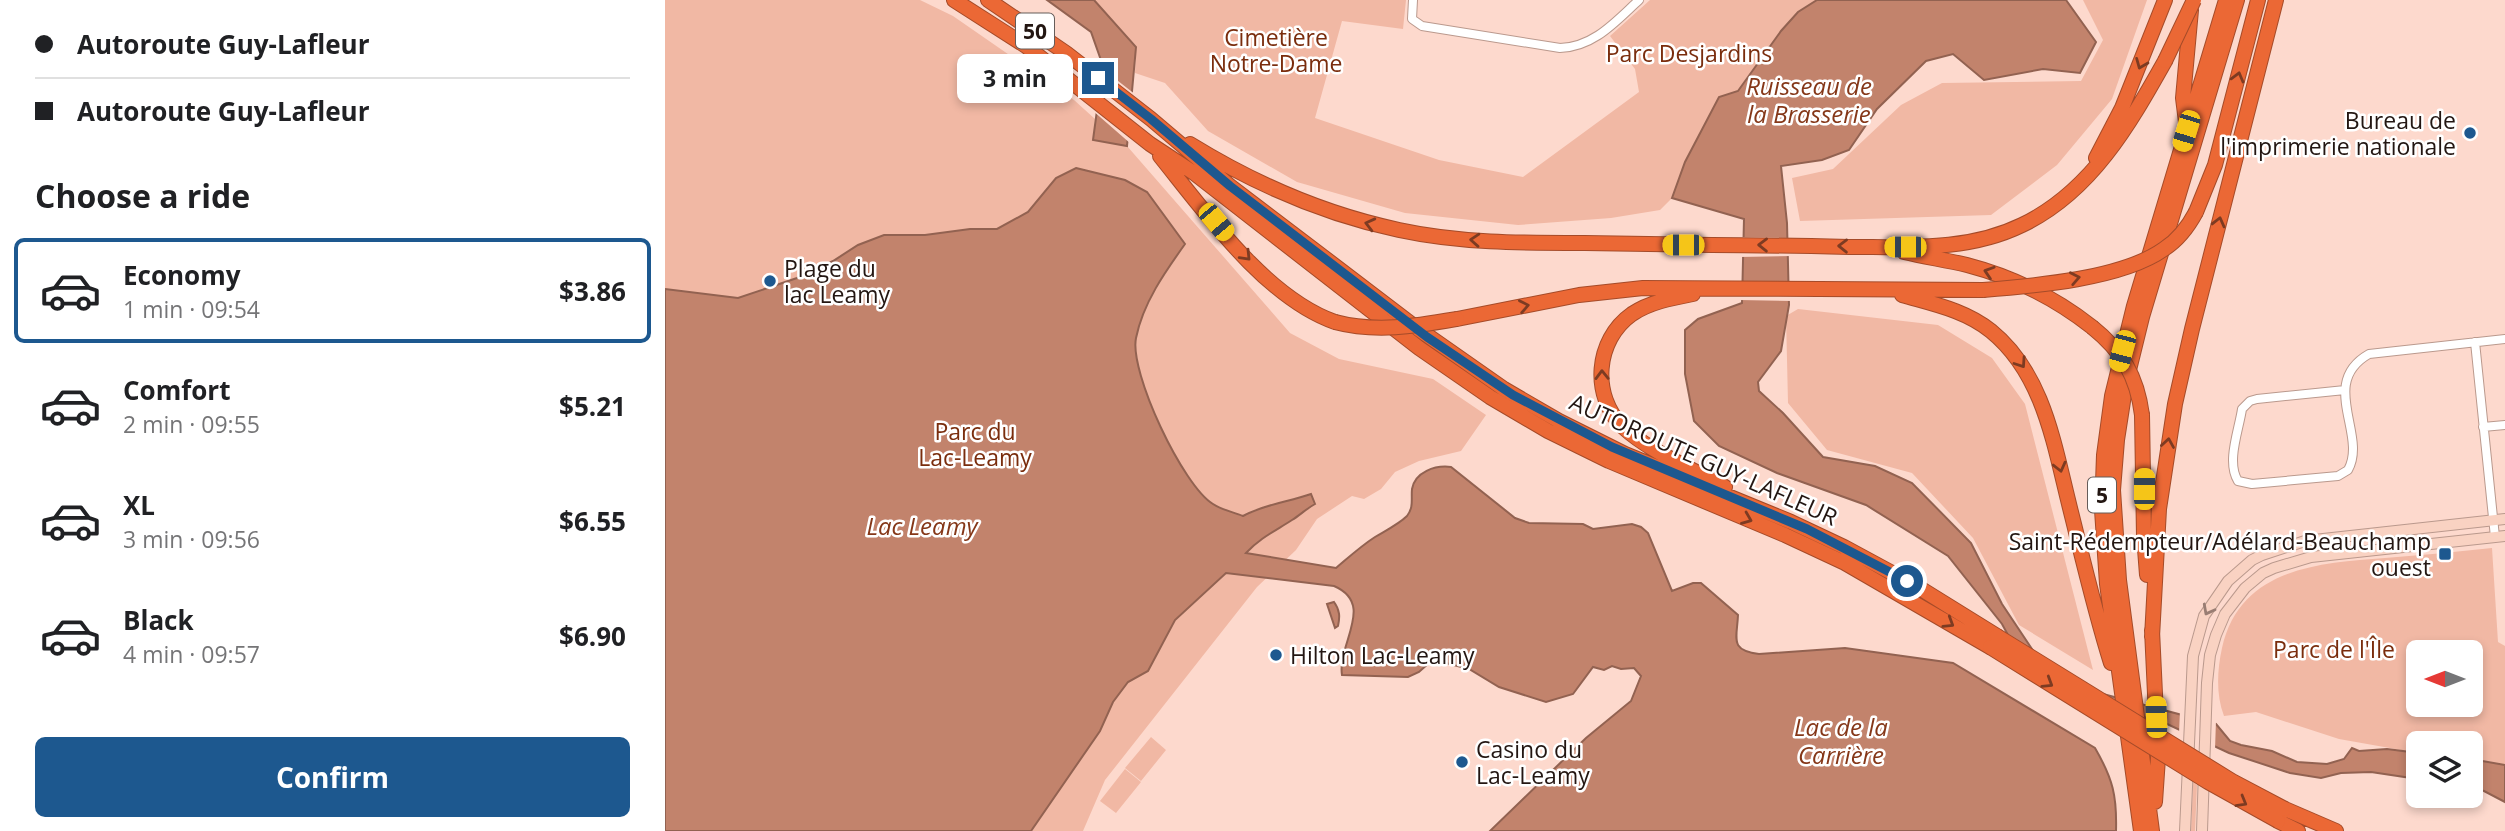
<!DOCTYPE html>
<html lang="en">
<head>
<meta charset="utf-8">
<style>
  body { margin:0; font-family:"Open Sans",sans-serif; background:#f2f2f2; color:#202124; height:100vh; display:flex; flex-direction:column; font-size:26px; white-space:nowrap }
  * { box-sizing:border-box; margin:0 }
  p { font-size:23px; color:#757577 }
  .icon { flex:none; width:38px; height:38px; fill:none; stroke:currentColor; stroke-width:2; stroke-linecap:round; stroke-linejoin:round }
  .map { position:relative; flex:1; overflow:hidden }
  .side { display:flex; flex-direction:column; background:#fff; width:665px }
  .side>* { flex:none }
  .banner { display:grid; align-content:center; height:154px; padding:0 35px; background:#fff }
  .needle { width:46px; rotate:270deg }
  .fabs { position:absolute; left:1741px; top:640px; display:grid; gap:14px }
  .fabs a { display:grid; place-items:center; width:77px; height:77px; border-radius:10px; background:#fff; box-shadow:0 4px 10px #0003; font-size:35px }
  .end { position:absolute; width:32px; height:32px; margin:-16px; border:9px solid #1d588f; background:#fff; box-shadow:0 0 0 4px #fff }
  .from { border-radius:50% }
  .bubble { position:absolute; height:49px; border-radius:10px; background:#fff; box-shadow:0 4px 10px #0003; font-size:23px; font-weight:700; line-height:49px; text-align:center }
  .car { position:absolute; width:21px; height:42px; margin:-21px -10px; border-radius:9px; box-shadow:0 0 5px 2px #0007; background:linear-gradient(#f5c518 24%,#345 0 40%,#f5c518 0 76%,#345 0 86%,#f5c518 0) }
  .banner b { display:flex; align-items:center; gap:24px; height:66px; font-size:26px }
  .banner b+b { border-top:2px solid #e0e0e0 }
  .banner i { width:18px; height:18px; background:#202124 }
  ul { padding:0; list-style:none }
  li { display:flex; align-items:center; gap:21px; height:105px; margin:0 14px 10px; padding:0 21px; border:4px solid transparent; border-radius:10px }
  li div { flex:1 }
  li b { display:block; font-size:26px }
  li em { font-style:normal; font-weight:700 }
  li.on { border-color:#1d588f }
  li>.icon { width:63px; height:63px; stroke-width:1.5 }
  h2 { padding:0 35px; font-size:32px; line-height:84px }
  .button { display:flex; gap:14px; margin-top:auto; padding:14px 35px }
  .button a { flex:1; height:80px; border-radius:10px; background:#1d588f; color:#fff; font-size:28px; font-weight:700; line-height:80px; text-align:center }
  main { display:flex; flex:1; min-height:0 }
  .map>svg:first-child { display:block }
</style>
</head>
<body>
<main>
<section class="side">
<div class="banner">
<b><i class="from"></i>Autoroute Guy-Lafleur</b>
<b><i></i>Autoroute Guy-Lafleur</b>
</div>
<h2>Choose a ride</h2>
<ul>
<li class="on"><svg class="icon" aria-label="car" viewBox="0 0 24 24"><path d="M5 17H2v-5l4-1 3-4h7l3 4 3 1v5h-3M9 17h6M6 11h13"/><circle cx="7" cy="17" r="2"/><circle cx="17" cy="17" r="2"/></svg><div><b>Economy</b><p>1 min · 09:54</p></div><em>$3.86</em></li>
<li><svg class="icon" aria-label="car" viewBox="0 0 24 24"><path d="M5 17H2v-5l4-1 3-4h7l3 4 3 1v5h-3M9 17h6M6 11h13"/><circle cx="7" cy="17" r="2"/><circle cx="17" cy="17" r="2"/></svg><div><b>Comfort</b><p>2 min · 09:55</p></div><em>$5.21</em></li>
<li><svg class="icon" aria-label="car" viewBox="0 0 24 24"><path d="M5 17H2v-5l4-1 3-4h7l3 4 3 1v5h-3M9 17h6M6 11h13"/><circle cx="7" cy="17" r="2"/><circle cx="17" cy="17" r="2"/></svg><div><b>XL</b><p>3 min · 09:56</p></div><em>$6.55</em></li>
<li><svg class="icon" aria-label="car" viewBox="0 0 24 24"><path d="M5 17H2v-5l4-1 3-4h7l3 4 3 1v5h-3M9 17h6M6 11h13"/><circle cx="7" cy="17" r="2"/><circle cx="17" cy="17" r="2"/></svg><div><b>Black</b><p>4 min · 09:57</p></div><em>$6.90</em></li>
</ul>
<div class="button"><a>Confirm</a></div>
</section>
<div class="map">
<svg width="1840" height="831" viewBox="0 0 1840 831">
  <rect width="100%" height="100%" fill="#fdd9cd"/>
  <!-- green -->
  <path fill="#f1b8a4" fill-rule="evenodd" d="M0 0H255L288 16 409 100 430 119 428 140 462 146 625 333 674 359 768 379 821 415 796 451 754 461 730 472 716 489 699 499 687 496 652 519 631 550 592 587 440 780 418 831H0Z
    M429 0H741L738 29 677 21 650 118 774 160 858 177 974 92 970 69 945 36 985 0H1152L1133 12 1020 162 1007 198 995 210 946 218 853 225 740 213 632 182 543 131 500 83 470 73 471 47Z
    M1418 0H1482L1447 99 1392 165 1326 215 1135 221 1127 178 1168 169 1236 105 1277 83 1416 81 1438 40Z
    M1133 309 1273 325 1327 358 1360 404 1428 670 1354 625 1308 538 1247 473 1162 450 1123 403 1121 316Z
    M1827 548 1833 642 1840 646V765L1806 759V744H1754L1753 753 1674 739 1591 712 1559 716C1551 695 1552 671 1557 648 1575 568 1653 563 1720 558 1756 555 1791 552 1827 548ZM1754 653H1806V705H1754Z
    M486 737 501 750 476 781 460 768Z
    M460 769 476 782 451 813 435 801Z
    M1528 782 1532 785 1530 831H1526Z"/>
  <!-- water -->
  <path fill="#c2836c" stroke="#926251" stroke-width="2" d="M382 0H429L471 47 462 146 428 140 438 66 426 32Z
    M1152 0H1401L1431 42 1415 73 1378 69 1319 80 1288 54 1261 61 1212 109 1184 150 1157 160 1116 166 1122 223 1124 305 1116 351 1093 382 1094 391 1118 413 1158 457 1210 466 1247 483 1306 543 1337 604 1369 652 1438 694 1551 724 1565 741 1576 745 1607 751 1632 762 1662 764 1679 759 1687 748 1694 751 1722 749 1753 753V779L1706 772 1676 773 1656 778 1625 773 1564 753 1500 723 1429 703 1354 655 1337 624 1283 556 1201 505 1112 473 1054 446 1029 421 1020 374V330L1033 319 1077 303 1079 219 1007 198 1020 162 1054 97 1073 91 1116 31 1133 12Z
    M411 168 460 180 482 192 520 244C500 272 478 303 471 338 464 372 518 486 548 504 556 510 569 512 578 516 600 504 623 502 646 494L650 504C641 509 635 515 627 520 610 531 595 538 581 553L671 568C684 557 696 546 710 537 720 531 734 524 742 516 749 507 746 499 747 489 750 472 770 465 786 467L850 518 864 523 918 524 928 529 967 524 976 527 983 533 1007 591 1028 583H1036L1073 615C1072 639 1064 650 1094 654L1180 648 1288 663 1430 748C1448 779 1452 796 1451 831H825L921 738 966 701 976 676 969 668 956 669 947 666 939 670 928 667 908 694 881 702 834 687 804 669 781 663H764L754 672 743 677 677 675C672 644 711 604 669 586L561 573 510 620 483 671 463 682 448 702 435 731 366 831H0V289L73 298 132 278 168 261 193 245 219 235H260L305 229H332L363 212 391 178Z
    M669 602C675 610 675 617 673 626L670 628 662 604Z
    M1806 759 1840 765V802L1819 791 1806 788Z"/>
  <!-- pier -->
  <path fill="#fdd9cd" d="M434 66 471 95 466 144 427 110Z
    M1075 237 1126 238 1127 256 1074 257Z
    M1074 282 1127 283V301L1074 300Z
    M1515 710 1551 720 1550 750 1514 733Z"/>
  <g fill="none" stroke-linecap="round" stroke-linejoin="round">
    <!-- street casing -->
    <g stroke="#ba998d" stroke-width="10">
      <path id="street" d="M748 0 747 19 757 26 895 48C929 47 951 21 974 0
        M1810 342 1830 537
        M1680 390 1592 399 1585 401 1577 409C1574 430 1561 462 1573 481L1587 484 1673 476 1683 470C1703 435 1653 383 1704 354L1840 339
        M1818 427 1840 425"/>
    </g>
    <!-- secondary casing -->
    <g stroke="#ba998d" stroke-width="12">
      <path id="secondary" d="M1520 831 1528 656 1539 616 1563 581 1587 560 1597 555 1640 541 1840 519
        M1537 831 1542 683 1545 655 1551 635 1560 614 1580 588 1598 573 1609 568 1646 557 1840 536"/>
    </g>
    <!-- highway casing -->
    <g stroke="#a54b29" stroke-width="16">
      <path id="highway" d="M289 0 361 46 485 144 529 173 754 348 825 397 883 431 944 461 1120 535 1180 563 1325 647
        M323 0 401 53 486 119 565 186 749 326 839 389 894 421 960 454 1126 522 1179 547 1253 587 1332 636
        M1521 122 1518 98 1526 10
        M525 144C590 184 658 214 734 230 794 243 856 243 917 243 960 244 1003 244 1047 245 1094 245 1140 246 1187 247 1245 247 1304 251 1357 225 1426 192 1464 125 1500 61
        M495 156C540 212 601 298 670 322
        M1431 158 1457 108 1500 0
        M1531 212 1550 165 1593 0
        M1239 252C1260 257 1281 260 1302 265 1348 277 1390 298 1427 327
        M1028 294C1007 298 985 302 967 314 930 340 926 396 958 427 985 452 1028 469 1060 487
        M1237 295C1268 304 1300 310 1326 331 1379 374 1389 445 1405 508 1418 560 1430 612 1446 663
        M792 319 914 295 978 288 1318 290
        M1477 415 1479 536 1482 575
        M1487 630 1493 758 1490 802
        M1487 637 1494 509 1510 404 1527 329 1611 0
        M1620 809 1671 831
        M1613 821 1633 831
        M1476 831 1442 584 1437 510 1439 455 1447 396 1469 306 1561 0
        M1487 831 1454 580 1448 490 1452 440 1461 382 1477 317 1572 0"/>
    </g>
    <!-- street -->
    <use href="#street" stroke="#fff" stroke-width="8"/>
    <!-- secondary -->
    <use href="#secondary" stroke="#f9d2c2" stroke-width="10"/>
    <!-- highway -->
    <use href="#highway" stroke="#eb6835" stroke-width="14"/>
    <!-- highway-bridge casing -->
    <g stroke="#a54b29" stroke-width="16" stroke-linecap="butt">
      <path id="highway-bridge" d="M1500 61 1529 0
        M1318 290C1369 286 1457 279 1499 249 1513 240 1523 227 1531 212
        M670 322C711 333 751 326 792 319
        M1427 327C1457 351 1472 376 1477 415
        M1332 636 1567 781 1620 809
        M1325 647 1543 782 1613 821"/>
    </g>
    <!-- highway-bridge -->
    <use href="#highway-bridge" stroke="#eb6835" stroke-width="14"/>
  </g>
  <!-- one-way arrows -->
  <defs><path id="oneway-chevron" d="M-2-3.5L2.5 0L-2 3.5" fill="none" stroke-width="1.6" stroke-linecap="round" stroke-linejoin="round" transform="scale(1.75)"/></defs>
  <g stroke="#7d3b22">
    <use href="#oneway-chevron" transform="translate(1476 64) rotate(112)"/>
    <use href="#oneway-chevron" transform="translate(1573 77) rotate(-75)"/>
    <use href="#oneway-chevron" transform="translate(1554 222) rotate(-76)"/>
    <use href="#oneway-chevron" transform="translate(705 224) rotate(-166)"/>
    <use href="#oneway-chevron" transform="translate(810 240) rotate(-176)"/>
    <use href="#oneway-chevron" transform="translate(1098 245) rotate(-179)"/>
    <use href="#oneway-chevron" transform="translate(1178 246) rotate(-179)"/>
    <use href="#oneway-chevron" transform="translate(581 256) rotate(46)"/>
    <use href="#oneway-chevron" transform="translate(1324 272) rotate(-162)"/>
    <use href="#oneway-chevron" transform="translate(1410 278) rotate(-11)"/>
    <use href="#oneway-chevron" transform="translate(859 306) rotate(-11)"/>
    <use href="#oneway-chevron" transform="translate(1356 363) rotate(56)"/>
    <use href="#oneway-chevron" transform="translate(937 375) rotate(-91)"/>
    <use href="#oneway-chevron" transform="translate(1503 443) rotate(-81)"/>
    <use href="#oneway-chevron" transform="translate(1395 467) rotate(76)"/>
    <use href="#oneway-chevron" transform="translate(1082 519) rotate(22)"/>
    <use href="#oneway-chevron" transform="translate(1284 623) rotate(32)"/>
    <use href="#oneway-chevron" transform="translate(1383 683) rotate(32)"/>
    <use href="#oneway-chevron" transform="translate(1577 802) rotate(30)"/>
  </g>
  <use stroke="#997d73" href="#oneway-chevron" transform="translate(1543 610) rotate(118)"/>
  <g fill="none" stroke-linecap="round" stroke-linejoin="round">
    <!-- route -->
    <path stroke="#1d588f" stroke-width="9" d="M433 78 486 119 565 186 762 337 848 395 947 447 1142 529 1242 581"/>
  </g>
  <!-- markers -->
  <g fill="#1d588f" stroke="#fff" stroke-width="2.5">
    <circle cx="1805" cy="133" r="7"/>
    <circle cx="105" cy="281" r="7"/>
    <rect x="1773" y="547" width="14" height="14" rx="3.5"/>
    <circle cx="611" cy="655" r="7"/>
    <circle cx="797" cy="762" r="7"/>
  </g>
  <g text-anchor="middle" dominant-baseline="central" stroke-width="5" stroke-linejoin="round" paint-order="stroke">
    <!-- shield labels -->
    <g fill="#fff" stroke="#655c59" stroke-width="2">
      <rect x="351" y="13.5" width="38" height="35" rx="5"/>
      <rect x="1423" y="477.5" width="28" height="35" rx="5"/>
    </g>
    <g font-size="21" font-weight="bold" fill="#231612">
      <text x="370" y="31">50</text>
      <text x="1437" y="495">5</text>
    </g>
    <!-- park labels -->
    <g font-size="23" fill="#7a2d0d" stroke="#fff">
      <text x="611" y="37">Cimetière<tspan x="611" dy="26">Notre-Dame</tspan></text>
      <text x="1024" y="53">Parc Desjardins</text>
      <text x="310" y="431">Parc du<tspan x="310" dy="26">Lac-Leamy</tspan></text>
      <text x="1669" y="649">Parc de l'Île</text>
    </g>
    <!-- poi labels -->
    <g font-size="23" fill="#231612" stroke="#fff" text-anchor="start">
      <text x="1791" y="120" text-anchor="end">Bureau de<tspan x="1791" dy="26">l'imprimerie nationale</tspan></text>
      <text x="119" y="268">Plage du<tspan x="119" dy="26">lac Leamy</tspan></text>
      <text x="1766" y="541" text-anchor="end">Saint-Rédempteur/Adélard-Beauchamp<tspan x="1766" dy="26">ouest</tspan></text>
      <text x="625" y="655">Hilton Lac-Leamy</text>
      <text x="811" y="749">Casino du<tspan x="811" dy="26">Lac-Leamy</tspan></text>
    </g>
    <!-- street labels -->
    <g font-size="23" fill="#231612" stroke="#fff">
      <text transform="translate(1039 459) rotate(24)">AUTOROUTE GUY-LAFLEUR</text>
    </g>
    <!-- water labels -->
    <g font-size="24" font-style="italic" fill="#853718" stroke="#fff">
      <text x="1144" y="85">Ruisseau de<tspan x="1144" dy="28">la Brasserie</tspan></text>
      <text x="257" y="525">Lac Leamy</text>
      <text x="1176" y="726">Lac de la<tspan x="1176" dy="28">Carrière</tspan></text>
    </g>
  </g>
</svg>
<div class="fabs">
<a><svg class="needle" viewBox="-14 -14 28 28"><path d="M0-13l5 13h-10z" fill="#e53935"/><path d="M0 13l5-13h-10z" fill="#757577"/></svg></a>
<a><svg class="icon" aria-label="layers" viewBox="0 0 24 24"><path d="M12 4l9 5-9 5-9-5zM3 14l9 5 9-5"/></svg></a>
</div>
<i class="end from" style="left:1242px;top:581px"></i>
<i class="end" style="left:433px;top:78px"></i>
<div class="bubble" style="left:292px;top:54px;width:116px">3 min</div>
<i class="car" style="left:1521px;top:131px;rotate:197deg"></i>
<i class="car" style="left:551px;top:222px;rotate:140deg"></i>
<i class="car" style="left:1018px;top:245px;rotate:270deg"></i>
<i class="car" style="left:1240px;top:247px;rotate:270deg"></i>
<i class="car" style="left:1457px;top:351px;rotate:195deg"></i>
<i class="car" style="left:1479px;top:489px;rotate:0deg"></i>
<i class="car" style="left:1491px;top:717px;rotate:358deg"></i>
</div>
</main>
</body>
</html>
